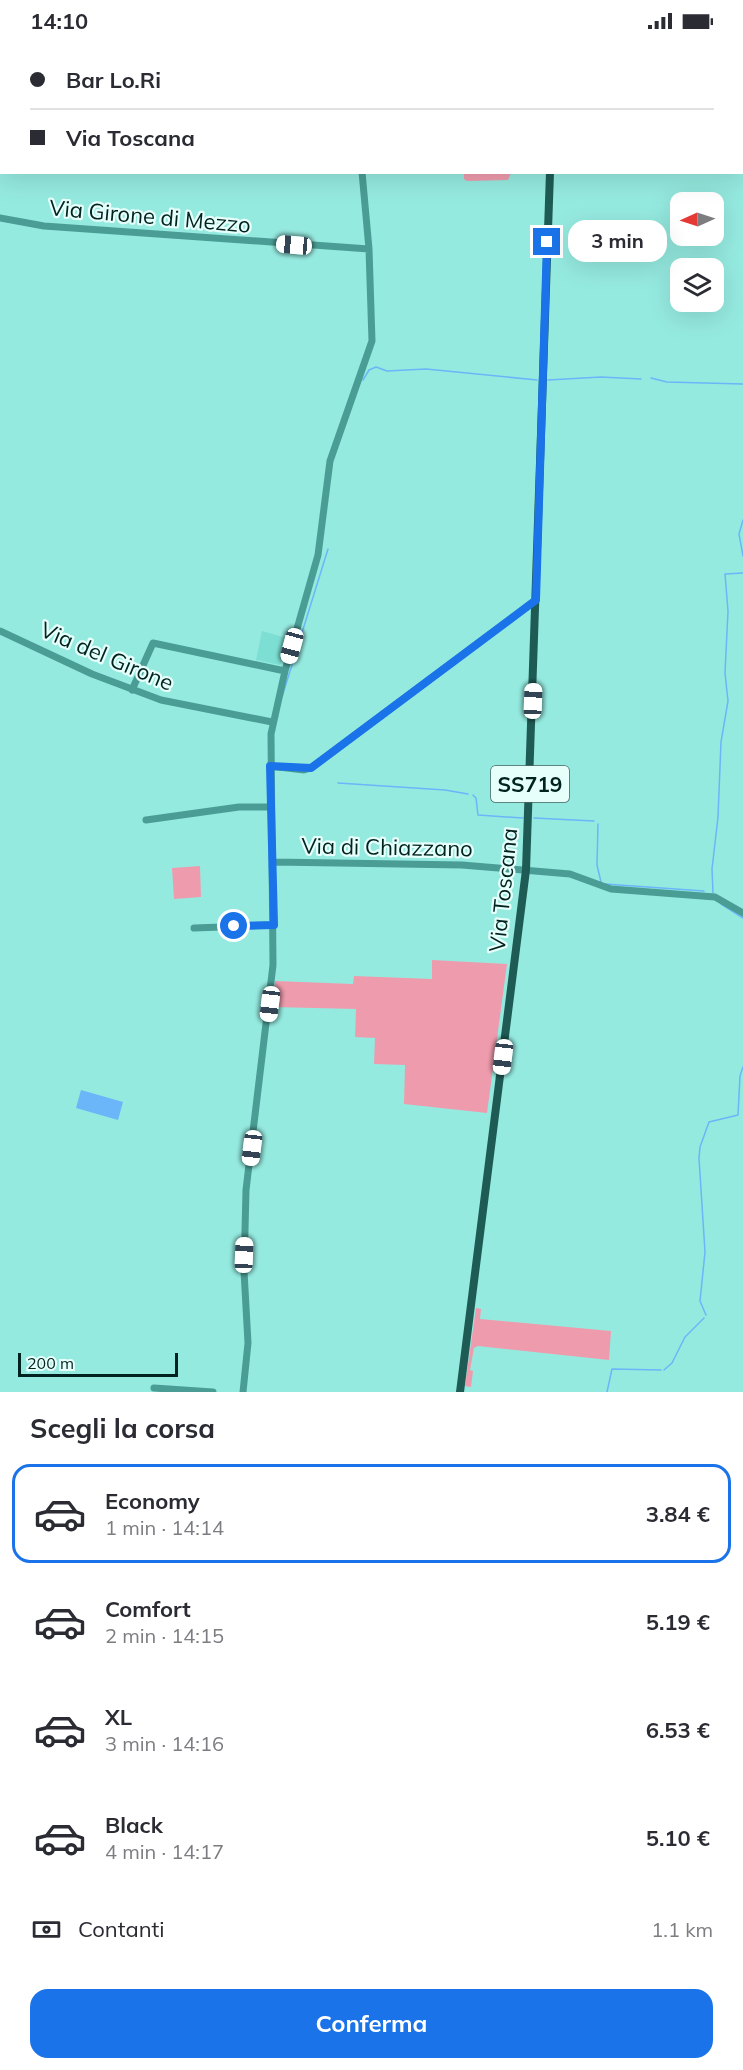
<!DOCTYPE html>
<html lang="it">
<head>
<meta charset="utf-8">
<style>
  body { margin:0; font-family:Mulish,sans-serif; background:#f2f2f3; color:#2b2b33; height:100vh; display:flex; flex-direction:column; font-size:22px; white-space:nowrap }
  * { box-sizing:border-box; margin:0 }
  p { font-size:20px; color:#7c7c81 }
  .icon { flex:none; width:33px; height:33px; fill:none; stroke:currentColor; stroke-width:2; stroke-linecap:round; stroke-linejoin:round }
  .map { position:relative; height:1350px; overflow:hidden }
  .panel { display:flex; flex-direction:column; background:#fff; flex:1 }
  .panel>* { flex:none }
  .banner { position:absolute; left:0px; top:0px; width:744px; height:132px; box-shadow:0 6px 24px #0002; display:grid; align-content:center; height:132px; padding:0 30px; background:#fff }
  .needle { width:39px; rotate:267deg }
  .tools { position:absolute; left:670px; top:150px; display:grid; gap:12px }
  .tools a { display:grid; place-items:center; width:54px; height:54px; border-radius:12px; background:#fff; box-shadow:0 6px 24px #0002; font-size:30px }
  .scale { position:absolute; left:18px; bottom:15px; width:160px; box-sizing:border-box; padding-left:6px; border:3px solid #002320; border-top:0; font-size:16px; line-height:21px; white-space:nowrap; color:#002320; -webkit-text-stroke:4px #e7fffb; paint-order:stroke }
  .end { position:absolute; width:27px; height:27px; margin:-14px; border:8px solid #1a73e8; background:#fff; box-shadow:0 0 0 3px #fff }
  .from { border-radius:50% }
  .bubble { position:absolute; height:42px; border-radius:18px; background:#fff; box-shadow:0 6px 24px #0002; font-size:20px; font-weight:700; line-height:42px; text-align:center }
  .car { position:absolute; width:18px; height:36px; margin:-18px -9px; border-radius:8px; box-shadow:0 0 4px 2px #0007; background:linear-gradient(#fff 24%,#345 0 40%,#fff 0 76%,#345 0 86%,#fff 0) }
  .banner b { display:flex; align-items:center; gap:21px; height:57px; font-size:22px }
  .banner b+b { border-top:2px solid #e1e1e2 }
  .banner i { width:15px; height:15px; background:#2b2b33 }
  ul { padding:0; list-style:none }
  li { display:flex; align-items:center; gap:18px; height:99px; margin:0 12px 9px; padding:0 18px; border:3px solid transparent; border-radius:18px }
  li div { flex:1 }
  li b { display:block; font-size:22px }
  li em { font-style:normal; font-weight:700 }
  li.on { border-color:#1a73e8 }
  li>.icon { width:54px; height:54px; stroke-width:1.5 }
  h2 { padding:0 30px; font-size:27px; line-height:72px }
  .pay { display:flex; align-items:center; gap:15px; height:66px; padding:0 30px; font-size:22px }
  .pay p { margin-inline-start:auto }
  .action { display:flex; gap:12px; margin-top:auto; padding:12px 30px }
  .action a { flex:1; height:69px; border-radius:18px; background:#1a73e8; color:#fff; font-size:24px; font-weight:700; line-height:69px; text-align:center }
  .status { display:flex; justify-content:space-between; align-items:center; height:42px; padding:0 30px; background:#fff; direction:ltr }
  .status svg { height:16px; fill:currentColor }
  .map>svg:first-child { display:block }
</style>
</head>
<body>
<div class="status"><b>14:10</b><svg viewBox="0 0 49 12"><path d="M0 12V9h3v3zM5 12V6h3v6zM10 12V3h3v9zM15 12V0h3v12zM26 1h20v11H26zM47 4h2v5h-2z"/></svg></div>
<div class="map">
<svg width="743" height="1350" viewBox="0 0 743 1350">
  <rect width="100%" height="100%" fill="#95eae0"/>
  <!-- built -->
  <path fill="#7dded3" d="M262 589 290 597 280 623 256 618Z"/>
  <!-- green -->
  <path fill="#ee9cad" d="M464 131V130L511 131 508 138 467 139 464 137Z
    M200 824 201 855 174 857 172 826Z
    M432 918 507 922 487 1071 404 1062 405 1023 374 1022 375 996 355 995 356 967 272 965 275 939 353 942 354 934 432 937Z
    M476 1266 481 1267 480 1277 611 1289 609 1318 478 1304 474 1306 470 1328 473 1329 471 1345 465 1344Z"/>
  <!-- water -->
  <path fill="#6ab6f8" d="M81 1048 123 1060 118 1078 76 1066Z"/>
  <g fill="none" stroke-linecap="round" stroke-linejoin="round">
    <!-- stream -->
    <path stroke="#6ab6f8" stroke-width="1.5" d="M651 336 667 340 743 342
      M363 338 369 328 376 325 387 329 426 327 537 338
      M548 338 601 335 641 337
      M743 478 739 492 743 514
      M282 655 328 507
      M338 741 445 748 468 752
      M473 753 476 756 478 773 523 776
      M534 776 594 779
      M598 782 597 823 601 840
      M605 842 704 849
      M713 851 712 827 718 775 721 700 728 659 725 631 728 569 725 532 743 531
      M721 862 743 876
      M706 1273 700 1259 705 1210 699 1116 700 1105 709 1080 738 1073 740 1034 743 1025
      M664 1328 672 1321 685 1295 704 1276
      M607 1350 612 1327 661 1328"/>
    <!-- minor -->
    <path stroke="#4a9d95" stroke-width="7" d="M374 2V0
      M0 176 44 184 369 207
      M0 589 92 632 161 658 272 680
      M132 648 153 601 285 629
      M270 724 304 728 311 726 536 558
      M146 778 239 765H271
      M274 820 462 823 570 832 611 847 715 855 743 871
      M194 886 274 883
      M154 1346 213 1350
      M243 1350 248 1301 244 1229 246 1148 273 923 271 692 285 629 318 513 330 419 372 299 369 207 362 130"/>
    <!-- major -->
    <path stroke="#1f5b55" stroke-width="8" d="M554 2V0
      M460 1350 526 828 550 130"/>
  </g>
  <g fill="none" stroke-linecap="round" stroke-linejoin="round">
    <!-- route -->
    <path stroke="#1a73e8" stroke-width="8" d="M234 884 274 883 270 724 311 726 536 558 547 200"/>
  </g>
  <g text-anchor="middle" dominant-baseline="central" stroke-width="4.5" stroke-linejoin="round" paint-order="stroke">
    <!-- shield labels -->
    <rect fill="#e7fffb" stroke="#456562" stroke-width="1.5" x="491" y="724" width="78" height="36" rx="4.5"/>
    <g font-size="21" font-weight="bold" fill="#002320">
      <text x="530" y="742">SS719</text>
    </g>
    <!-- street labels -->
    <g font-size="22" fill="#002320" stroke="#e7fffb">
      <text transform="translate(150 174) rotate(5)">Via Girone di Mezzo</text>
      <text transform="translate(107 614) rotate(23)">Via del Girone</text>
      <text transform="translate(387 805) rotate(1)">Via di Chiazzano</text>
      <text transform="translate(503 848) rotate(-84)">Via Toscana</text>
    </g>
  </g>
</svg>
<div class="tools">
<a><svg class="needle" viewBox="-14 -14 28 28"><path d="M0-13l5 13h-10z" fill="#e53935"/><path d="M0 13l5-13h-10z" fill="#7c7c81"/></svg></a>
<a><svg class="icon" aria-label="layers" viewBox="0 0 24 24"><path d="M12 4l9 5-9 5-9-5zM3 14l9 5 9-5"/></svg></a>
</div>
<div class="scale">200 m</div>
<i class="end from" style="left:234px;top:884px"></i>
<i class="end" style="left:547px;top:200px"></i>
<div class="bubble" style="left:568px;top:178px;width:99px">3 min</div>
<i class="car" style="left:294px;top:203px;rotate:275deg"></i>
<i class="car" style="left:292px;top:604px;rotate:195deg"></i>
<i class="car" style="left:533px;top:659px;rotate:2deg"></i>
<i class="car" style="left:270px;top:962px;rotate:187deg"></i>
<i class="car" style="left:503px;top:1015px;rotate:187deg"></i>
<i class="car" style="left:252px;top:1106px;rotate:187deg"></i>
<i class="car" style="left:244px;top:1213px;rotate:2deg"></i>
<div class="banner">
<b><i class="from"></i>Bar Lo.Ri</b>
<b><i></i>Via Toscana</b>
</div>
</div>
<section class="panel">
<h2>Scegli la corsa</h2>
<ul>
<li class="on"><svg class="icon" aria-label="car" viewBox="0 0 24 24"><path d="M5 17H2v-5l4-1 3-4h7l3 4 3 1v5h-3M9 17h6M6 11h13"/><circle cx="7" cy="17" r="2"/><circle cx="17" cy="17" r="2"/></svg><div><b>Economy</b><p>1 min · 14:14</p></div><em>3.84 €</em></li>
<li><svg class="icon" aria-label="car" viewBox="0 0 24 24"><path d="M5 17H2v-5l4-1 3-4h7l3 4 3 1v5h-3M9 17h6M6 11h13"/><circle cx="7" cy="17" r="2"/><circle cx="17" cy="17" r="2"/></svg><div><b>Comfort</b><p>2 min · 14:15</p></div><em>5.19 €</em></li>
<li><svg class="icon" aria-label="car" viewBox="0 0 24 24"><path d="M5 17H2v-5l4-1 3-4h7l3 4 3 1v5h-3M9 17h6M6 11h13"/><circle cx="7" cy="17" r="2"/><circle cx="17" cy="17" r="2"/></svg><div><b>XL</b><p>3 min · 14:16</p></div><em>6.53 €</em></li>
<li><svg class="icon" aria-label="car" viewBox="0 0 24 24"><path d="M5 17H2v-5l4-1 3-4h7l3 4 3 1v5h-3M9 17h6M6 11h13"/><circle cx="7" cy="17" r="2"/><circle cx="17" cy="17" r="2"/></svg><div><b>Black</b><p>4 min · 14:17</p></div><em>5.10 €</em></li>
</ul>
<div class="pay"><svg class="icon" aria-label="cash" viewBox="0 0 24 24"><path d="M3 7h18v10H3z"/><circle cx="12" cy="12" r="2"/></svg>Contanti<p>1.1 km</p></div>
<div class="action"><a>Conferma</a></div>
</section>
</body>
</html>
